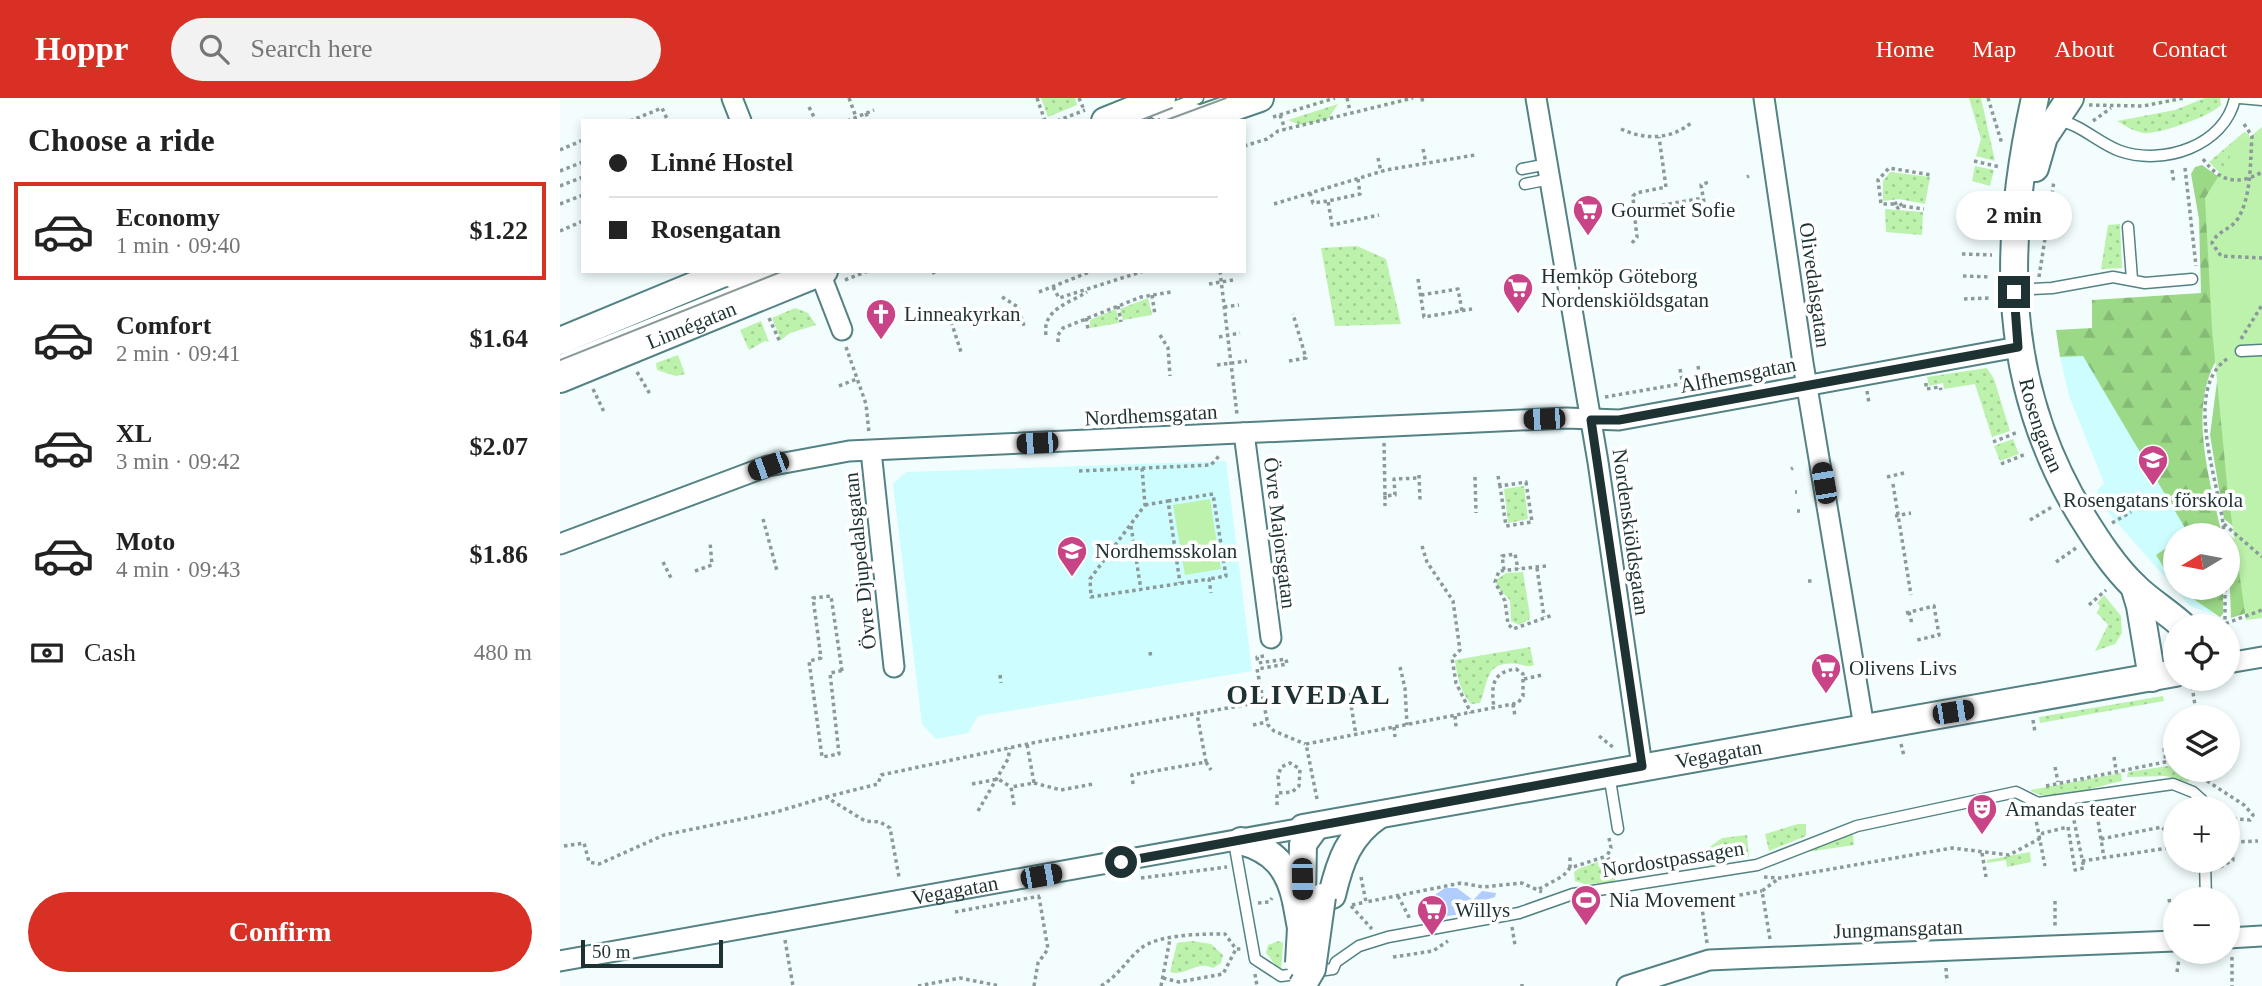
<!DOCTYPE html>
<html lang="en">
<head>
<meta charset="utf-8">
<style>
  body { margin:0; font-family:"Times New Roman",serif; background:#f2f2f2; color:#222; height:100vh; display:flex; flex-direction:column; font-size:26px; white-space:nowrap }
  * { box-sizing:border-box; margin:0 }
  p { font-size:23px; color:#767676 }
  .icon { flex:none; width:38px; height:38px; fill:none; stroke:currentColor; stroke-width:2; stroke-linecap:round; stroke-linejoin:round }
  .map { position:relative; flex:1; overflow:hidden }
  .side { display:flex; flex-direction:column; background:#fff; width:560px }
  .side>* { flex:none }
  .hud { position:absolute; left:21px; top:21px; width:665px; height:154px; border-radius:0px; box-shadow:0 4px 10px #0003; display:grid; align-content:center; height:154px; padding:0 28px; background:#fff }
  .needle { width:46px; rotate:260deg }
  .controls { position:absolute; left:1603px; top:425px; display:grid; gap:14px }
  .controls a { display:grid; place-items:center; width:77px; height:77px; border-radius:50%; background:#fff; box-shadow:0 4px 10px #0003; font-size:35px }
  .scale { position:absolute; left:21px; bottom:18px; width:142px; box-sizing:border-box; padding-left:7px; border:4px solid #1f3233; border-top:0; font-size:19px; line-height:24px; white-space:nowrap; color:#1f3233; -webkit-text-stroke:5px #fff; paint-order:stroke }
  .end { position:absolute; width:32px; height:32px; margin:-16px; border:9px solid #1f3233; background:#fff; box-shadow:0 0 0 4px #fff }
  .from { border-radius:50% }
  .bubble { position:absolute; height:49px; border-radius:24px; background:#fff; box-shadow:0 4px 10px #0003; font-size:23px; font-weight:600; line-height:49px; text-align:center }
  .car { position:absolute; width:21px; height:42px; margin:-21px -10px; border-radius:9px; box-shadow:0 0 5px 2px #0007; background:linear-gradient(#222 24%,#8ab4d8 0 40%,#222 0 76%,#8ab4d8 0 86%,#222 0) }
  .hud b { display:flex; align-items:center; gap:24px; height:66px; font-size:26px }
  .hud b+b { border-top:2px solid #e0e0e0 }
  .hud i { width:18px; height:18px; background:#222 }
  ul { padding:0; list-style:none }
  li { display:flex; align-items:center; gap:21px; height:98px; margin:0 14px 10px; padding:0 14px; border:4px solid transparent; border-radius:0px }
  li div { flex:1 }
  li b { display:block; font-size:26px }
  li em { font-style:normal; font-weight:600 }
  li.active { border-color:#d93025 }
  li>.icon { width:63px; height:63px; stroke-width:1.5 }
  h2 { padding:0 28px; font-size:32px; line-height:84px }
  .pay { display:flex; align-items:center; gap:18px; height:77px; padding:0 28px; font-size:26px }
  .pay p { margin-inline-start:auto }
  .action { display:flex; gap:14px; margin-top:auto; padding:14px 28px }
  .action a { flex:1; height:80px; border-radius:42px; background:#d93025; color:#fff; font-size:28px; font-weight:600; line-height:80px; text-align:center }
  header { display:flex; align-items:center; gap:42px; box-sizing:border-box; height:98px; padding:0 35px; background:#d93025; color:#fff }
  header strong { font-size:33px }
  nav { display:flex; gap:38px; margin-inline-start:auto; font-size:24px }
  .search { width:490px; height:63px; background:#f2f2f2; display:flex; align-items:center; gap:18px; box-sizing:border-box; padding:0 24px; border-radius:38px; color:#767676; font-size:26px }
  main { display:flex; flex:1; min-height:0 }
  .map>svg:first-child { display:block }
</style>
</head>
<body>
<header>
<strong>Hoppr</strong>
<div class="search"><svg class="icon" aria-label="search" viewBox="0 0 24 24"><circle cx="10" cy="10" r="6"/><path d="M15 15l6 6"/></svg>Search here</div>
<nav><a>Home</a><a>Map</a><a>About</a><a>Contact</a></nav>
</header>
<main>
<section class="side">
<h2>Choose a ride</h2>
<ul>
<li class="active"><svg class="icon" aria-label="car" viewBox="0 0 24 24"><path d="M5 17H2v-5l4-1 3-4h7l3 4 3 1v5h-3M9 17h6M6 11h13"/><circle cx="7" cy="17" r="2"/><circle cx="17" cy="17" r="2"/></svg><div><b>Economy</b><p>1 min · 09:40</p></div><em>$1.22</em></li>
<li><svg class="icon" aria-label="car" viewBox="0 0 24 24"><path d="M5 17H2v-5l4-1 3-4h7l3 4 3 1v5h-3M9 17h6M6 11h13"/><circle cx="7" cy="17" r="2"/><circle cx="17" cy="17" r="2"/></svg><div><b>Comfort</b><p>2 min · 09:41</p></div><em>$1.64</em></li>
<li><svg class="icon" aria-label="car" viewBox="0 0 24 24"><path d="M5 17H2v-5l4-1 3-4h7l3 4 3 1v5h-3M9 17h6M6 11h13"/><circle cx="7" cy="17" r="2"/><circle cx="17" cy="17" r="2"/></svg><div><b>XL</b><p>3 min · 09:42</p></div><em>$2.07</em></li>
<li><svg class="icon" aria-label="car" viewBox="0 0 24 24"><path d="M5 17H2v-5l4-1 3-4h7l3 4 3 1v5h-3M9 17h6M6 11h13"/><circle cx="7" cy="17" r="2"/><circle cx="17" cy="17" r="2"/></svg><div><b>Moto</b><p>4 min · 09:43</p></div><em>$1.86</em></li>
</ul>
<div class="pay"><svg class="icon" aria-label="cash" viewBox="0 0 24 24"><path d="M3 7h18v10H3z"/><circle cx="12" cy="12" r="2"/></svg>Cash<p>480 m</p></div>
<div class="action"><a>Confirm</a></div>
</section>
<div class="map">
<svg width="1702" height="888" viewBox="0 0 1702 888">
  <defs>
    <pattern id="grass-dots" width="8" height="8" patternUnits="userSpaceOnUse" patternTransform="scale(1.75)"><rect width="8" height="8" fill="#bcf2ab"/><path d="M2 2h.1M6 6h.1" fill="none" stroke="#a1d094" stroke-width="1.8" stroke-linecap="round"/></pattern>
    <pattern id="forest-firs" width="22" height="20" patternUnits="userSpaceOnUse" patternTransform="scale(1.75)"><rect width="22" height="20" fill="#9cd987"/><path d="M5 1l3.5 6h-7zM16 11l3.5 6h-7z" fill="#86bb75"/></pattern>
  </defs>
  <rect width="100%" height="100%" fill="#f3fdfd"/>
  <!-- built -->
  <path fill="#cdfdfe" d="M1522 257 1648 437 1615 438V490H1657L1659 503 1652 516 1630 508 1539 404 1537 393 1544 385 1509 298 1500 259Z
    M666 363 692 573 418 618 408 635 376 641 362 626 333 386 346 374Z"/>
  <!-- grass -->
  <path fill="url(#grass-dots)" d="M481 0H515L517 7 488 19Z
    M1409 0H1421L1435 63 1416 58 1421 41Z
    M1645 0H1660L1661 7C1651 18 1598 37 1583 35 1574 33 1565 28 1557 23L1615 12Z
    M778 6 768 21 740 27 728 22Z
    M1684 34 1689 36V43L1663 78 1649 64Z
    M1415 68 1434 72 1430 88 1412 83Z
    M1330 74 1370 79 1365 106 1339 101 1323 103V83Z
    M1325 111 1363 114 1362 137 1326 134Z
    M1560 126 1562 170 1541 171 1548 127Z
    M797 148 826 161 841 226 775 228 761 150Z
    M588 200 592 217 563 222 560 211Z
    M235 210 248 215 256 227 230 235 221 242 212 220Z
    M556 211 559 225 530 230V222Z
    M201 223 209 244 205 243 189 252 180 232Z
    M118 257 125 276 116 278 97 272 96 265Z
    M1427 270 1434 281 1450 333 1432 339 1415 286 1384 291 1383 285 1369 288 1367 279Z
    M1453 341 1459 356 1440 363 1434 348Z
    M964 388 968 421 948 425 944 391Z
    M963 474 970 518 969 522 959 527 951 523 950 502 937 489 936 482 946 475Z
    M1544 497 1561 518 1562 535 1555 546 1535 553 1548 527 1537 515 1540 508 1537 505Z
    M970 549 974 567C967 570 965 567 958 566 924 562 929 584 920 605L911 606C900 593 897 578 895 562Z
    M1603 598 1604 603 1480 625 1479 619Z
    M1615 667V672H1627L1633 680 1627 684 1605 678 1567 679 1568 674Z
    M1561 675 1562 683C1540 687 1486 707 1470 692Z
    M1238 726H1246V738L1209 753 1205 736Z
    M1289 734 1293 737 1294 747 1246 754Z
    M1187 737 1189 759 1149 767 1147 751 1162 740Z
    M1470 754 1471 764 1447 769 1446 762 1427 765V762Z
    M1046 761 1056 784 1025 786 1015 783 1014 774 1018 771Z
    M632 843 651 846 663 857 661 865 653 870C636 862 627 879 610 874L617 845Z
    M719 843 723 845 721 874 706 855 708 847Z"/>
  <!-- forest -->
  <path fill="url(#forest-firs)" d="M1642 67 1659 79 1702 197C1686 221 1662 246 1651 273 1631 322 1651 388 1662 437H1625L1628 435 1523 258 1500 259 1496 232 1532 230V202L1641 195 1639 121 1631 76 1635 69Z
    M1658 276 1702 451 1664 421 1650 337Z
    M1668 436 1702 465V510L1671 520Z
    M1615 444V487L1596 457Z
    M1617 490H1663V516L1660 519Z"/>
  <!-- park -->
  <path fill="#bcf2ab" d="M1702 29V520L1686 522 1668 396 1652 231 1645 100 1675 51Z
    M650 401 661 471 625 477 613 407Z"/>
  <!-- water -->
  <path fill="#b0cdfe" d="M885 790H897L913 802 922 793 936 795 935 799 925 802 918 814 865 821 861 813 863 805Z"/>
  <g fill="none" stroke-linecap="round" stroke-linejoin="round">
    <!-- lane casing -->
    <g stroke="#548284" stroke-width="13">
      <path id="lane" d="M1680 0 1702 2
        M596 16 638 0
        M1497 22C1521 26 1538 45 1560 53 1603 68 1665 48 1675 0
        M604 23 636 11
        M962 71 988 66
        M965 86 990 81
        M1568 129 1572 181
        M170 184 199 173
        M1456 192 1492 190 1553 179 1585 185 1632 181
        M1681 253 1702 252
        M0 262 223 173
        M1049 676 1058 731
        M674 744 695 861 721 878 773 871 776 864 799 848 828 839 959 815 1013 796 1197 767 1297 728 1456 694 1478 705 1613 686 1633 694 1642 702V710
        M1645 763 1646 802"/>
    </g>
    <!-- street casing -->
    <g stroke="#548284" stroke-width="23">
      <g id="street">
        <path d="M172 0 181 23"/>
        <path d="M976 0 1038 364 1082 668"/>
        <path d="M1204 0 1243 265 1304 629"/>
        <path d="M260 175 282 232"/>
        <path d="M684 335 711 540"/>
        <path d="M311 353 334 569"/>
        <path d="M0 446 208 368 289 353 1006 320 1059 322 1458 249"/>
        <path d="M1668 565 1702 559"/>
        <path d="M1668 840 1702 838"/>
        <path id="s1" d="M0 863 743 730"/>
        <path d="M1067 888 1149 862 1615 843"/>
      </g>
    </g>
    <!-- secondary casing -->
    <g stroke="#548284" stroke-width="30">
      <g id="secondary">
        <path id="s2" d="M1475 0C1442 148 1441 287 1523 420 1538 444 1554 469 1574 488 1589 503 1608 514 1623 528"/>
        <path d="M545 23 602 0"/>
        <path d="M634 23 700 0"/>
        <path d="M1475 70 1484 39 1510 0"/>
        <path d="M0 243 169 173"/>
        <path id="s3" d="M0 281 264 173"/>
        <path d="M1574 488 1580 508 1592 580"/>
        <path id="s4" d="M743 730 1615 575"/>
        <path d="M681 743C714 752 729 770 736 803"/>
        <path d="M772 797C780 763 789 737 819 717"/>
        <path d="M742 799 743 746 756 728"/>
      </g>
    </g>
    <!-- path -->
    <path stroke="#8b999a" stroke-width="3.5" stroke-dasharray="3.5 3.5" stroke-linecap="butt" d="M289 0 296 19
      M477 0 485 23
      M519 0 524 12
      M787 0 790 13
      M862 0 863 6
      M1428 0 1442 46
      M1529 7 1583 8 1624 0
      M249 9 256 23
      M306 15 309 23
      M720 17 725 31
      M713 19 775 0
      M70 23 102 10 108 23
      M139 23H140
      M287 23 314 12
      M497 23 525 12
      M1533 23 1551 10
      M1684 26 1692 38C1690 63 1692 99 1677 122 1670 132 1657 133 1652 145L1661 158 1702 160
      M1061 31C1085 42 1110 42 1131 25
      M684 48 707 41 718 33 853 0
      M863 51 866 65
      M0 52 23 42
      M818 60 821 74
      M1643 61C1660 84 1678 88 1702 74
      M1414 63 1440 69
      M1625 70 1636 168
      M1612 72 1614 85
      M0 73 23 64
      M1187 79 1189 78
      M798 81 800 96 768 103 772 127 819 117
      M0 88 23 79
      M750 95 753 105 768 103
      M1144 104 1141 87 1149 84
      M0 106 23 97
      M714 106 826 72 915 57
      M1334 106H1321L1318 82 1329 70 1371 77
      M1342 108 1339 104 1334 106 1338 110 1342 108 1364 111
      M1074 112 1073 98 1076 95 1106 89 1099 39
      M0 133 23 123
      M1072 145 1077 139 1074 112 1143 100
      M1402 156 1432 157
      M373 173 375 178
      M660 173 677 316
      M1403 178 1431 179
      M1479 179 1494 83
      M858 181 864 219 912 211
      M285 182 308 173
      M649 186 673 182
      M493 189 499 200 584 173
      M479 194 532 173
      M592 197 595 217
      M861 197 898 191 902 213
      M442 199 458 209 465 231
      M1404 201 1431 200
      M558 208 561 224
      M664 209 679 207
      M389 217 401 254
      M209 220 220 244
      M526 220 528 231
      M486 237C482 211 510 205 527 194
      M600 237 608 250 610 278
      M659 239 680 235
      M1681 241 1702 207
      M498 244V237L503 230 581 199 611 194
      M286 249 306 306 309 335
      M729 263 746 260 733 216
      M657 267 687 263
      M1138 268 1140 279
      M1120 271 1122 282
      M77 274 90 296
      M1366 285V291L1380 289 1381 292
      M279 288 297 281
      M33 291 44 314
      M1307 293 1309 305
      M1045 299 1224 268
      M1433 344 1458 334
      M824 345 825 398 835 397 834 381 859 380
      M1441 366 1466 356
      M582 370 585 407 530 481 531 499 649 481 651 495
      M1231 371 1233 370
      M519 373 651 367 659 358
      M859 377 860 402
      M938 378 940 388
      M915 379 916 415
      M1327 379 1344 375
      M966 384 972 424 946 428 940 388Z
      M1333 386 1351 497
      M1235 394H1237
      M825 398V408
      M608 403 653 396 666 478 649 481
      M585 407 608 403 620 485
      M1237 413H1240
      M1335 418 1351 415
      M203 421 217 473
      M1470 422 1492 409
      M1552 425 1571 414
      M1664 426 1702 459
      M571 428 581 492
      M1664 438C1663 391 1618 290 1670 259
      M862 448 867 464 893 503 900 552 892 560 896 585 911 615
      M103 464 112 482
      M1496 464 1516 450
      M986 468 939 473 935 484 945 503 948 526 953 531 993 517
      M977 470 984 519
      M944 472 942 458 955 456 958 471
      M135 473 152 467 150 444
      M1248 483H1252
      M1665 490V526
      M1529 507 1546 492
      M1349 514 1352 526
      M1346 515 1374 508 1379 537 1357 542
      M1659 528 1702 512
      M590 554 591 560
      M704 558 697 559 698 565 726 561 727 566 697 571 708 627 714 633 745 646
      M840 569 845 590 847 627
      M282 573 271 498 253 500 261 560 249 563 262 659 279 656 270 575 285 572
      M440 577 441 585
      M964 581 982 577
      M1632 588 1637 620
      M789 595 796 637
      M953 606 955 618
      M895 618 896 629
      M1473 622 1475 634
      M693 627 707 624
      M834 629 835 639
      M1039 638 1054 650
      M1341 646 1344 658
      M1668 647 1672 646
      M1604 650 1606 664
      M1554 659 1556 672
      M646 664 651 672
      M1495 669 1498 684
      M1641 679 1684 707 1693 717 1690 722 1676 721 1668 717
      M474 685 501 692 533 686
      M412 686 438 681 451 689
      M573 686 572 677 646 664 637 616
      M1486 688 1615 662
      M266 699 318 686 321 677 477 644 701 604
      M757 701 746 646 958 605 963 598V576L956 571C932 574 931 588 934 610
      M1655 702 1663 710
      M454 707 451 689 474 685 467 646
      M717 707V695L732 694 739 688 740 671 730 665 721 669 718 678 719 688
      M1536 710 1544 760
      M418 713 448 661 450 650
      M1417 715 1421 736
      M1475 717 1485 768
      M1049 740 1051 750 1047 758 1056 775
      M1541 741 1602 729 1615 744
      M4 748 24 745 29 764 39 766 104 737 216 714 266 699 305 723 320 724 330 730 339 779
      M1422 755 1426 779
      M1522 763 1615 749
      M1660 769 1673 762 1672 744 1698 743
      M1010 770V758
      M801 779 806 804 901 785 923 789 962 785 982 794
      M1204 779 1220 780 1392 750 1449 757 1479 741 1483 735 1508 729 1515 772 1524 770 1512 713
      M581 780 667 769
      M979 791 1003 778 1010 770 1047 758
      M838 798 850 821
      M1609 801 1614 827
      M1495 803V829
      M698 805 709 804 712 800
      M792 807 806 804
      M791 808 812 831
      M1019 809 1025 823
      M395 814 480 798
      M952 829 955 847
      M1210 841 1202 793 1218 781
      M225 842 233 888
      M1147 845 1142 810 1147 803 1202 793
      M1626 858 1660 857
      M833 859 873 853 888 843
      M1672 859V888
      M1386 870 1387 884
      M1617 874 1619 861
      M695 876 697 888
      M603 880 619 884 663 876 676 851
      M962 886V888
      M358 888 400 880 440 888
      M474 888 478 865 488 851 479 799
      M541 888C558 878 566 863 580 851 597 836 643 836 665 836L676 851H681
      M601 888 610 841"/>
    <!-- lane -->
    <use href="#lane" stroke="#fff" stroke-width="10"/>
    <!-- street -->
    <use href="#street" stroke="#fff" stroke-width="19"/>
    <!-- secondary -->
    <use href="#secondary" stroke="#fff" stroke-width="26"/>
    <!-- tram -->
    <path stroke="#8a9999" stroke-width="2" d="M579 23 612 10
      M604 23 666 0
      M0 262 223 173"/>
    <!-- secondary-bridge casing -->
    <g stroke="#548284" stroke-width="30" stroke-linecap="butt">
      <path id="secondary-bridge" d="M736 803 741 830 739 865
        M742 888 752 871 762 799"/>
    </g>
    <!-- secondary-bridge -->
    <use href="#secondary-bridge" stroke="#fff" stroke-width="26"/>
  </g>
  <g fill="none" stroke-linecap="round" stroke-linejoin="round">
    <!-- route -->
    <path stroke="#1f3233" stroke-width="9" d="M561 764 1082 668 1031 322H1059L1458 249 1454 194"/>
  </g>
  <!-- icons -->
  <defs>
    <g id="supermarket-pin" transform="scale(1.575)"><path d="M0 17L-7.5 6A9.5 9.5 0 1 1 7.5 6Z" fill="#c94487" stroke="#fff"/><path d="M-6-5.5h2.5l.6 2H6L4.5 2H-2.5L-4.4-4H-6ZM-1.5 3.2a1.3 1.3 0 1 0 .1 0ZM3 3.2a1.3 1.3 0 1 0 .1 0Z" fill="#fff"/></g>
    <g id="church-pin" transform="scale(1.575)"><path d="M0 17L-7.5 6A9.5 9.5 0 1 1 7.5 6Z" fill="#c94487" stroke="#fff"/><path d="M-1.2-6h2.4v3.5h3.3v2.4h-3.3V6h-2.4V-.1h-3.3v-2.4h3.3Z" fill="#fff"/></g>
    <g id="school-pin" transform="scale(1.575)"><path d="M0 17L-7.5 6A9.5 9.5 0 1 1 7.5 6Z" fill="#c94487" stroke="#fff"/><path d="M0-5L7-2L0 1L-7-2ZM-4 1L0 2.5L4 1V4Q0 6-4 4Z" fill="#fff"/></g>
    <g id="theatre-pin" transform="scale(1.575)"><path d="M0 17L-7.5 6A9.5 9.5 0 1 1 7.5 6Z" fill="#c94487" stroke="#fff"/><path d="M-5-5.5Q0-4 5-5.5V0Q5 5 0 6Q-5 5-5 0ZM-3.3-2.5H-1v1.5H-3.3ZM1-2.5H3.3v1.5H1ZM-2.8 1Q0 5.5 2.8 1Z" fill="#fff"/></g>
    <g id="stadium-pin" transform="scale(1.575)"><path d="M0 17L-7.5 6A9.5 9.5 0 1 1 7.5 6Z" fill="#c94487" stroke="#fff"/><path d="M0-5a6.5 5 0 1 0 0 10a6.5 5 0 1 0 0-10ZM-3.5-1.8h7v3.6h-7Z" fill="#fff"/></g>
  </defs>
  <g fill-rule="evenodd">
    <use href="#supermarket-pin" x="1028" y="112"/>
    <use href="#supermarket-pin" x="958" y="190"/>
    <use href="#church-pin" x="321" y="216"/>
    <use href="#school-pin" x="1593" y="362"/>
    <use href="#school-pin" x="512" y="453"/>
    <use href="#supermarket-pin" x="1266" y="570"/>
    <use href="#theatre-pin" x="1422" y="711"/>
    <use href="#stadium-pin" x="1026" y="802"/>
    <use href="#supermarket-pin" x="872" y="812"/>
  </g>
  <g text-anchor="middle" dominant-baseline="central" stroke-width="7" stroke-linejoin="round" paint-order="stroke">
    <!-- poi labels -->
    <g font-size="21" fill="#1f3233" stroke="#fff" text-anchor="start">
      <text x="1051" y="112">Gourmet Sofie</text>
      <text x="981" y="178">Hemköp Göteborg<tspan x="981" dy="24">Nordenskiöldsgatan</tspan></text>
      <text x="344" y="216">Linneakyrkan</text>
      <text x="1593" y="402" text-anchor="middle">Rosengatans förskola</text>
      <text x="535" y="453">Nordhemsskolan</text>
      <text x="1289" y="570">Olivens Livs</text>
      <text x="1445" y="711">Amandas teater</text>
      <text x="1049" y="802">Nia Movement</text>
      <text x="895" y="812">Willys</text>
    </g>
    <!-- street labels -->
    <g font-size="21" fill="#1f3233" stroke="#fff">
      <text transform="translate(1255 187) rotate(82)">Olivedalsgatan</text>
      <text stroke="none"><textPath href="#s3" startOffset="142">Linnégatan</textPath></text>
      <text transform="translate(1178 277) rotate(-11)">Alfhemsgatan</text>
      <text transform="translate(591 317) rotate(-3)">Nordhemsgatan</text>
      <text stroke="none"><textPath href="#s2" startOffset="332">Rosengatan</textPath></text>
      <text transform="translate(1071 434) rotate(82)">Nordenskiöldsgatan</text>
      <text transform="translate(720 435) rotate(83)">Övre Majorsgatan</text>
      <text transform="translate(300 463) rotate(-96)">Övre Djupedalsgatan</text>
      <text stroke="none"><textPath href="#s4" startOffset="422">Vegagatan</textPath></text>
      <text transform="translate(1113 761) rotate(-9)">Nordostpassagen</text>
      <text stroke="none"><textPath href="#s1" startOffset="401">Vegagatan</textPath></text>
      <text transform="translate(1338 831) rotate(-2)">Jungmansgatan</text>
    </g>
    <!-- district labels -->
    <g font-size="28" font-weight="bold" letter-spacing="2" fill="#1f3233" stroke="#fff">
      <text x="749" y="596">OLIVEDAL</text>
    </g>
  </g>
</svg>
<div class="controls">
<a><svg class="needle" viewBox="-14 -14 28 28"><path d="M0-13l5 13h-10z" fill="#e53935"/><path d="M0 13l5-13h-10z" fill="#767676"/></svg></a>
<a><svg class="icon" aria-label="locate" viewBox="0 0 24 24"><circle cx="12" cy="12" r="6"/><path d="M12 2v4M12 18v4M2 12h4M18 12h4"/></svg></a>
<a><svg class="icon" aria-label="layers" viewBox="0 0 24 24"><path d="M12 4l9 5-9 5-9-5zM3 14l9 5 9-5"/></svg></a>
<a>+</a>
<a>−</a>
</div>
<div class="scale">50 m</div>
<i class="end from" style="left:561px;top:764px"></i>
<i class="end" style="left:1454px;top:194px"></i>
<div class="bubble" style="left:1396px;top:93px;width:116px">2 min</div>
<i class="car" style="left:984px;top:321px;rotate:268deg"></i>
<i class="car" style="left:477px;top:345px;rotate:267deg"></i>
<i class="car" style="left:208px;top:368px;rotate:250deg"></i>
<i class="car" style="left:1264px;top:385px;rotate:350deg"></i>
<i class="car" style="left:1393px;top:614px;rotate:81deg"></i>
<i class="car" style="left:481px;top:778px;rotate:80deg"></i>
<i class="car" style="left:742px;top:781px;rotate:179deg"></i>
<div class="hud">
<b><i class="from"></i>Linné Hostel</b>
<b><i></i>Rosengatan</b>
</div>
</div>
</main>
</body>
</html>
